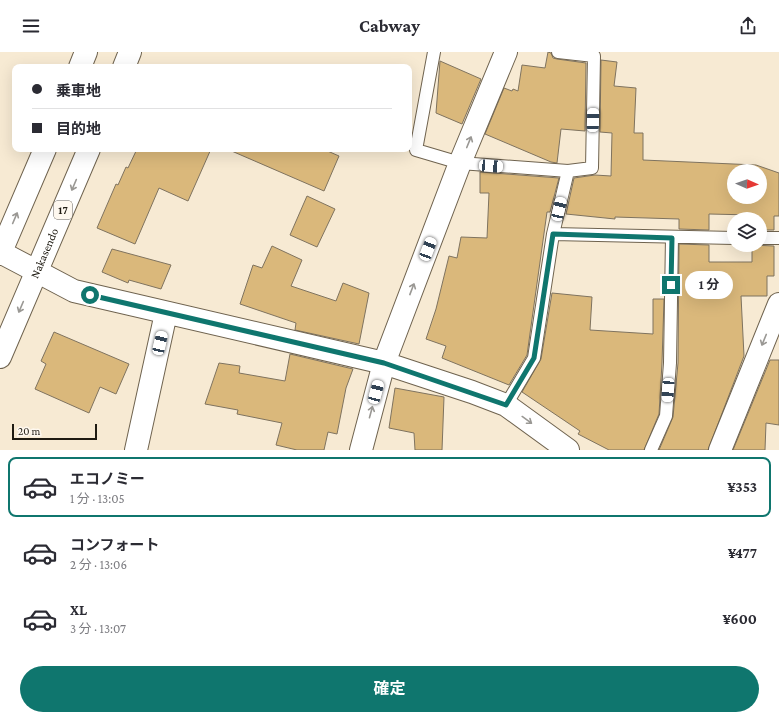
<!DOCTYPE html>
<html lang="ja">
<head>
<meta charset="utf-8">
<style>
  body { margin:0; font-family:"Crimson Pro","Noto Sans JP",serif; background:#f2f2f3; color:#2b2b33; height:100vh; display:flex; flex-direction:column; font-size:15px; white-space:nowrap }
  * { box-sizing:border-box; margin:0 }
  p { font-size:13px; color:#7c7c81 }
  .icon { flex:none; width:22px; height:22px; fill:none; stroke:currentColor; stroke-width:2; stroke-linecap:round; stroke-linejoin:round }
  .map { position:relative; height:398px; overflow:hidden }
  .drawer { display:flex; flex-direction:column; background:#fff; flex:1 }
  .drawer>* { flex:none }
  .top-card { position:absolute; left:12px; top:12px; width:400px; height:88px; border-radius:8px; box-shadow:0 4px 16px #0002; display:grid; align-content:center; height:88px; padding:0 20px; background:#fff }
  .needle { width:26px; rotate:92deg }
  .tools { position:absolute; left:727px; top:112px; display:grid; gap:8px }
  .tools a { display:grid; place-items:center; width:40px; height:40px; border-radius:50%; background:#fff; box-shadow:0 4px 16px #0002; font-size:20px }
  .scale { position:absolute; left:12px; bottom:10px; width:85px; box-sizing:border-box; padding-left:4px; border:2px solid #1f1b12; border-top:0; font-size:11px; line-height:14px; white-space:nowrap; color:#1f1b12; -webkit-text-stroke:3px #fef8ef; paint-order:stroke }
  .end { position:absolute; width:18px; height:18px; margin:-9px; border:5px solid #0f766e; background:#fff; box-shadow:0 0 0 2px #fff }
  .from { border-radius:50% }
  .bubble { position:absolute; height:28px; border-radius:14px; background:#fff; box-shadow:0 4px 16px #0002; font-size:13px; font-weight:700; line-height:28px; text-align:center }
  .car { position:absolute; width:12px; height:24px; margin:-12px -6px; border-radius:5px; box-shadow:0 0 3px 1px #0007; background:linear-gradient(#fff 24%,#345 0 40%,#fff 0 76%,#345 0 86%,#fff 0) }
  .top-card b { display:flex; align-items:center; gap:14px; height:38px; font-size:15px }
  .top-card b+b { border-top:1px solid #e1e1e2 }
  .top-card i { width:10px; height:10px; background:#2b2b33 }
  ul { padding:7px 0 0; list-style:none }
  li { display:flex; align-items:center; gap:12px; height:60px; margin:0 8px 6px; padding:0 12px; border:2px solid transparent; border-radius:8px }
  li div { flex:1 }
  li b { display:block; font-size:15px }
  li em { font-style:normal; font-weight:700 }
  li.on { border-color:#0f766e }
  li>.icon { width:36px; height:36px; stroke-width:1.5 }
  .button { display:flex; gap:8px; margin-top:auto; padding:8px 20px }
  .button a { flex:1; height:46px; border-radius:24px; background:#0f766e; color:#fff; font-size:16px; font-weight:700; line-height:46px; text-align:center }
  header { display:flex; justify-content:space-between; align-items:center; height:52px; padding:0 20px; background:#fff; font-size:18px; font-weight:700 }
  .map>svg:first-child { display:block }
</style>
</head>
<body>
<header><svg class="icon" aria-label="menu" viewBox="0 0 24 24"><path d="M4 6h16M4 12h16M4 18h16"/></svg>Cabway<svg class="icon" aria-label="share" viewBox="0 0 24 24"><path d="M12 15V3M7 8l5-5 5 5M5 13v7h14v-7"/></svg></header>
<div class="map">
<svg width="779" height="398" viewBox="0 0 779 398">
  <rect width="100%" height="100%" fill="#f7ead3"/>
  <!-- building -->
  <path fill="#dab87b" stroke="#7f735f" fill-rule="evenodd" d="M548 0 551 1 553 6 557 7 586 11 585 79 561 77 557 111 551 110 485 82 504 36 512 39 513 37 518 39 522 13 545 16Z
    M601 8 617 10 614 34 636 36 634 81H643V108L756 113 779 121V164H774V178H760V167H752V163L709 162V178L679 177V167L615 165V167L566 162 574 126 595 123 611 124 612 81 600 80ZM734 119H760V145H734Z
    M440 9 481 27 462 72 436 61Z
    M137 97H211L188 149 159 136 135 192 97 176 116 132 118 133 126 115 128 116Z
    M227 97H323L339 104 324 139Z
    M480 120 559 126 550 160H547L527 303 509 333 442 306 446 294 426 287 436 257 449 204 457 206 461 185 487 186 489 141H480Z
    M307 144 335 157 317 195 290 183Z
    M679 192 709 193V210H752V193L774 194V224H767V244H741L744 304 708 398H659L673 365 678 311Z
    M272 194 302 208 291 234 336 249 343 231 369 241 359 292 295 278 296 271 240 252 253 213 262 216Z
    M112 197 171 213 161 237 129 228 128 231 102 220Z
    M552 241 592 245 590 278 653 282V247H664L662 311 659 362 644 398H609L578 382 580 379 522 340 541 307Z
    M54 280 129 312 116 342 100 335 89 361 35 337 46 312 41 309Z
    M290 302 353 317 346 336 337 382 328 380 324 398H297L276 393 282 371 237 362 238 358 205 352 219 311 240 314 239 321 285 329Z
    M770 308H779V373L766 371 765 398H733Z
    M395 336 444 345 442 398H415L414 381 389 376Z"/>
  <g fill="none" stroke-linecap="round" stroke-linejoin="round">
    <!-- lane casing -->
    <g stroke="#6f634f" stroke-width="14">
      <path id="lane" d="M434 0 416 98 460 111 568 119 592 116 594 4 558 0
        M553 182 568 119
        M760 186H779
        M506 353 534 306 553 182 734 186
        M651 398 666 364 670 311 672 185"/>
    </g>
    <!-- street casing -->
    <g stroke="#6f634f" stroke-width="24">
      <path id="street" d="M0 200 74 239 384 311 472 340 506 353 568 398
        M136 398 166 261
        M361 398 384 311 460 111 506 0
        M720 398 779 252"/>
    </g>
    <!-- highway casing -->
    <g stroke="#6f634f" stroke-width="24">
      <g id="highway">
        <path d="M80 15 86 0"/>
        <path d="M124 15 130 0"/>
        <path d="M0 202 45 97"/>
        <path id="s1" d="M0 305 89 97"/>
      </g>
    </g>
    <!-- lane -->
    <use href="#lane" stroke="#fff" stroke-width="12"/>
    <!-- street -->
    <use href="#street" stroke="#fff" stroke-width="22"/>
    <!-- highway -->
    <use href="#highway" stroke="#fff" stroke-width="22"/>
  </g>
  <!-- one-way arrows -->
  <defs><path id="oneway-shaft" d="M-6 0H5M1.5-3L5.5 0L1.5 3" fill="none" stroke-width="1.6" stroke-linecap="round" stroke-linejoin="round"/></defs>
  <g stroke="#9a9894">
    <use href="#oneway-shaft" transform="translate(469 90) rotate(-68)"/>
    <use href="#oneway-shaft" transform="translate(74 133) rotate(113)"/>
    <use href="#oneway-shaft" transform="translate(15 166) rotate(-67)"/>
    <use href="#oneway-shaft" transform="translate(412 237) rotate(-69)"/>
    <use href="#oneway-shaft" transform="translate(21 255) rotate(113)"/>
    <use href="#oneway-shaft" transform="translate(764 288) rotate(112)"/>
    <use href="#oneway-shaft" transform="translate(371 360) rotate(-75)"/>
    <use href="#oneway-shaft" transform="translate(527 368) rotate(36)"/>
  </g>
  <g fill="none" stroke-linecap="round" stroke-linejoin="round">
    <!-- route -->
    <path stroke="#0f766e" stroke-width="5" d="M90 243 384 311 506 353 534 306 553 182 672 186 671 233"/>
  </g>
  <g text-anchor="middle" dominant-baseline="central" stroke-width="3" stroke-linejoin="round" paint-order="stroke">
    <!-- shield labels -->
    <rect fill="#fef8ef" stroke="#625d54" stroke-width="1" x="54" y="149" width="18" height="18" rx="3"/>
    <g font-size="11" font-weight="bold" fill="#1f1b12">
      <text x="63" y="158">17</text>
    </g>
    <!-- street labels -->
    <g font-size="12" fill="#1f1b12" stroke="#fef8ef">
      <text stroke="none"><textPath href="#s1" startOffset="113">Nakasendo</textPath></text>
    </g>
  </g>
</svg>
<div class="tools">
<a><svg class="needle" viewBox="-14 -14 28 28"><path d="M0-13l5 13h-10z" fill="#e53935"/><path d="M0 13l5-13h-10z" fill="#7c7c81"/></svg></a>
<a><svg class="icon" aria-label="layers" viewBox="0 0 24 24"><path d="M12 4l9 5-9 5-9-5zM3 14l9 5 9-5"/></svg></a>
</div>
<div class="scale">20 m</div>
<i class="end from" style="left:90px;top:243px"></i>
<i class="end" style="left:671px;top:233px"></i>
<div class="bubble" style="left:685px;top:219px;width:48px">1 分</div>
<i class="car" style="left:593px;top:68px;rotate:1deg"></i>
<i class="car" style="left:491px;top:114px;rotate:94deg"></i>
<i class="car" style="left:559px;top:157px;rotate:13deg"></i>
<i class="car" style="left:428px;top:197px;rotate:21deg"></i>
<i class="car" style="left:160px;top:291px;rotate:13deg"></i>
<i class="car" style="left:668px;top:338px;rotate:184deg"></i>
<i class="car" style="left:376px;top:340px;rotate:15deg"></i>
<div class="top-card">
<b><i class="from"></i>乗車地</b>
<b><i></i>目的地</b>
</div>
</div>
<section class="drawer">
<ul>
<li class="on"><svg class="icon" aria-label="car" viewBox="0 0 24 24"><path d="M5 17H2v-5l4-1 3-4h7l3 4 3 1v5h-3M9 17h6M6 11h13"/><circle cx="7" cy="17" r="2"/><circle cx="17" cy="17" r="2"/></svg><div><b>エコノミー</b><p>1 分 · 13:05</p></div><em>¥353</em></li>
<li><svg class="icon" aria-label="car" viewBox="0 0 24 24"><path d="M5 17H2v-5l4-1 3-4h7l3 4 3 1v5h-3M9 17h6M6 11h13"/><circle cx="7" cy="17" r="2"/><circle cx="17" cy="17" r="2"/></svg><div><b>コンフォート</b><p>2 分 · 13:06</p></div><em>¥477</em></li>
<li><svg class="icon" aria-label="car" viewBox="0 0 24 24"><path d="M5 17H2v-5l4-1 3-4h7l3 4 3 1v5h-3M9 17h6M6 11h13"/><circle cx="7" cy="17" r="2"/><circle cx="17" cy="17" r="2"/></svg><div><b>XL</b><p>3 分 · 13:07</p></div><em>¥600</em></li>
</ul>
<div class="button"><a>確定</a></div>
</section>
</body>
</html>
